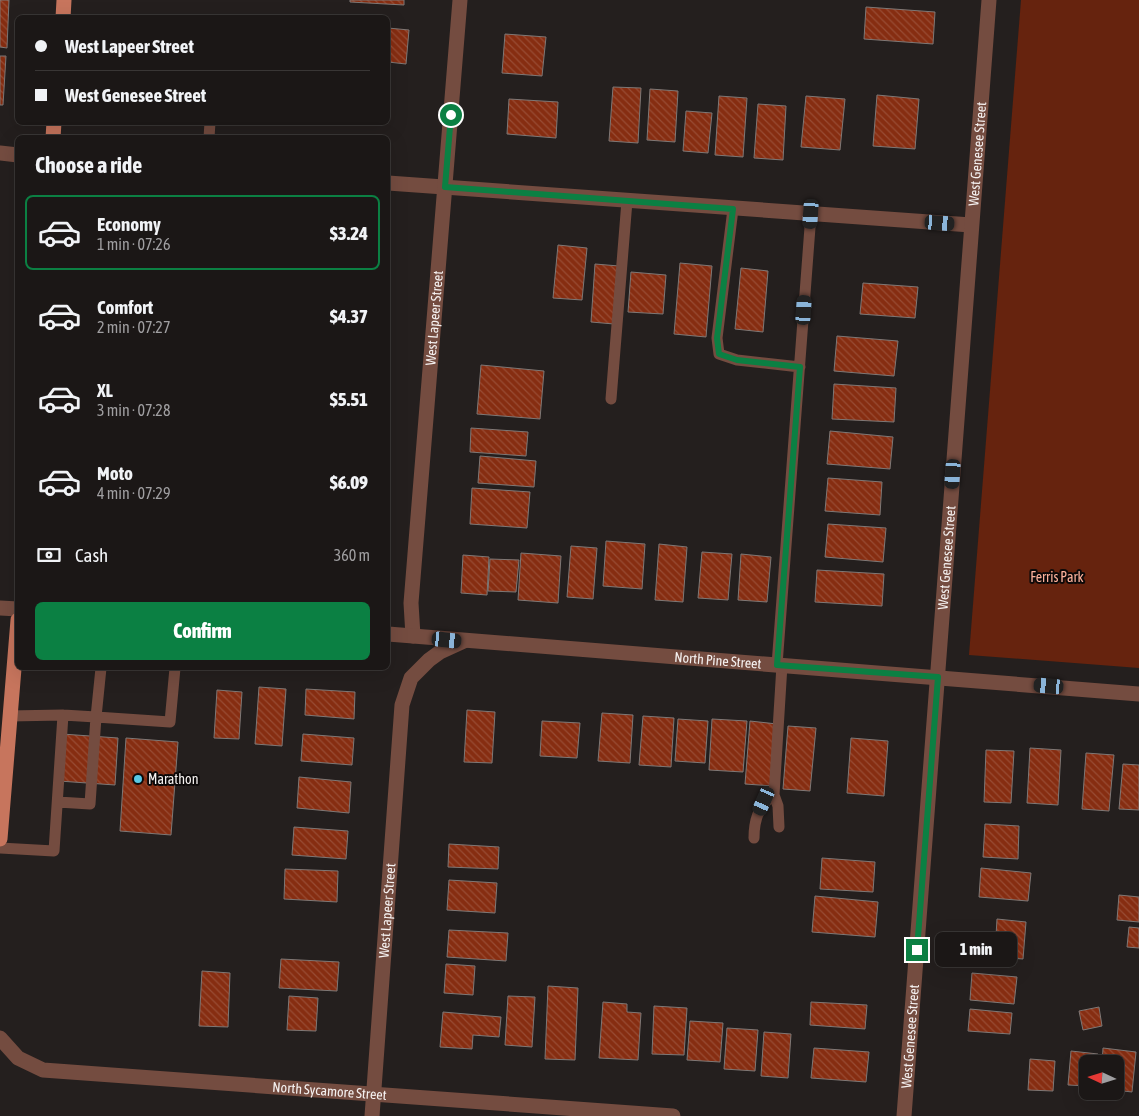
<!DOCTYPE html>
<html lang="en">
<head>
<meta charset="utf-8">
<style>
  body { margin:0; font-family:"Asap Condensed",sans-serif; background:#24201f; color:#f1f3f6; height:100vh; display:flex; flex-direction:column; font-size:19px; white-space:nowrap }
  * { box-sizing:border-box; margin:0 }
  p { font-size:16px; color:#a09fa1 }
  .icon { flex:none; width:28px; height:28px; fill:none; stroke:currentColor; stroke-width:2; stroke-linecap:round; stroke-linejoin:round }
  .map { position:relative; flex:1; overflow:hidden }
  .sheet { position:absolute; left:15px; top:135px; width:375px; height:535px; display:flex; flex-direction:column; background:#1b1716; border-radius:8px; box-shadow:0 5px 20px #0002,0 0 0 1px #393635 }
  .sheet>* { flex:none }
  .hud { position:absolute; left:15px; top:15px; width:375px; height:110px; border-radius:8px; box-shadow:0 5px 20px #0002,0 0 0 1px #393635; display:grid; align-content:center; height:110px; padding:0 20px; background:#1b1716 }
  .needle { width:32px; rotate:274deg }
  .controls { position:absolute; left:1079px; top:1055px; display:grid; gap:10px }
  .controls a { display:grid; place-items:center; width:45px; height:45px; border-radius:8px; background:#1b1716; box-shadow:0 5px 20px #0002,0 0 0 1px #393635; font-size:25px }
  .end { position:absolute; width:22px; height:22px; margin:-11px; border:6px solid #0b8043; background:#fff; box-shadow:0 0 0 2px #fff }
  .from { border-radius:50% }
  .bubble { position:absolute; height:35px; border-radius:8px; background:#1b1716; box-shadow:0 5px 20px #0002,0 0 0 1px #393635; font-size:16px; font-weight:800; line-height:35px; text-align:center }
  .car { position:absolute; width:15px; height:30px; margin:-15px -8px; border-radius:6px; box-shadow:0 0 4px 1px #0007; background:linear-gradient(#222 24%,#8ab4d8 0 40%,#222 0 76%,#8ab4d8 0 86%,#222 0) }
  .hud b { display:flex; align-items:center; gap:18px; height:48px; font-size:19px }
  .hud b+b { border-top:1px solid #393635 }
  .hud i { width:12px; height:12px; background:#f1f3f6 }
  ul { padding:0; list-style:none }
  li { display:flex; align-items:center; gap:15px; height:75px; margin:0 10px 8px; padding:0 10px; border:2px solid transparent; border-radius:8px }
  li div { flex:1 }
  li b { display:block; font-size:19px }
  li em { font-style:normal; font-weight:800 }
  li.current { border-color:#0b8043 }
  li>.icon { width:45px; height:45px; stroke-width:1.5 }
  h2 { padding:0 20px; font-size:22px; line-height:60px }
  .pay { display:flex; align-items:center; gap:12px; height:55px; padding:0 20px; font-size:19px }
  .pay p { margin-inline-start:auto }
  .primary-button { display:flex; gap:10px; margin-top:auto; padding:10px 20px }
  .primary-button a { flex:1; height:58px; border-radius:8px; background:#0b8043; color:#fff; font-size:20px; font-weight:800; line-height:58px; text-align:center }
  .map>svg:first-child { display:block }
</style>
</head>
<body>
<div class="map">
<svg width="1139" height="1116" viewBox="0 0 1139 1116">
  <defs>
    <pattern id="building-back-hatch" width="6" height="6" patternUnits="userSpaceOnUse" patternTransform="scale(1.25)"><rect width="6" height="6" fill="#862d11"/><path d="M-1 5l2 2M0 0l6 6M5-1l2 2" fill="none" stroke="#984c34"/></pattern>
  </defs>
  <rect width="100%" height="100%" fill="#241f1e"/>
  <!-- park -->
  <path fill="#66230e" d="M1021 0H1139V668L969 655Z"/>
  <!-- building -->
  <path fill="url(#building-back-hatch)" stroke="#7e7876" d="M0 0H9L7 48 0 47Z
    M350 0H404V5L350 2Z
    M866 7 935 12 933 44 864 39Z
    M388 28 409 30 406 64 388 62Z
    M505 34 546 37 542 76 502 73Z
    M0 56H6L3 105H0Z
    M613 87 641 88 638 143 609 141Z
    M650 89 678 91 675 142 647 140Z
    M877 95 919 99 915 149 873 146Z
    M719 96 747 98 743 157 715 155Z
    M806 96 845 99 840 150 801 147Z
    M509 99 558 102 556 138 507 134Z
    M758 104 786 106 783 160 754 158Z
    M686 111 712 113 708 153 683 151Z
    M558 245 587 248 582 300 553 298Z
    M680 263 712 266 706 337 674 334Z
    M595 264 619 266 614 324 591 322Z
    M741 268 768 271 763 332 735 329Z
    M631 272 666 275 663 314 628 312Z
    M863 283 918 287 915 318 860 314Z
    M837 336 898 341 894 376 834 371Z
    M481 365 544 371 540 419 477 414Z
    M834 384 896 388 894 422 832 419Z
    M471 428 528 432 526 456 470 452Z
    M830 431 893 437 890 469 827 464Z
    M480 456 536 461 534 487 478 483Z
    M828 478 882 482 880 515 825 511Z
    M472 488 530 492 527 528 470 524Z
    M828 524 886 528 883 562 825 557Z
    M606 541 645 544 642 589 603 586Z
    M659 544 687 547 683 602 655 600Z
    M571 546 597 548 593 599 567 597Z
    M702 552 732 554 728 600 698 598Z
    M521 553 561 556 558 603 518 600Z
    M741 554 771 557 767 602 738 600Z
    M463 555 489 557 487 595 461 593Z
    M490 559 519 560 516 592 488 591Z
    M817 570 884 574 882 606 815 602Z
    M259 687 286 689 282 746 255 744Z
    M306 689 355 692 354 719 305 715Z
    M217 690 242 692 239 739 214 738Z
    M467 710 495 712 492 763 464 762Z
    M602 713 633 715 630 763 598 761Z
    M643 716 674 718 671 767 639 765Z
    M678 719 708 721 705 763 675 761Z
    M712 719 747 721 743 772 709 770Z
    M542 721 580 723 577 758 540 756Z
    M750 721 777 724 773 786 745 784Z
    M788 726 816 728 810 791 783 789Z
    M62 734 118 738 115 785 59 781Z
    M303 734 354 738 352 765 301 761Z
    M126 738 178 742 171 835 120 831Z
    M851 738 888 741 884 796 847 793Z
    M1030 748 1061 750 1058 805 1027 803Z
    M986 750 1014 751 1011 803 984 802Z
    M1086 753 1114 755 1109 811 1082 809Z
    M1123 764 1139 765V810L1119 809Z
    M299 777 351 782 349 813 297 808Z
    M985 824 1019 826 1018 859 983 857Z
    M294 827 348 831 346 859 292 855Z
    M449 844 499 847 498 869 448 867Z
    M822 858 875 862 873 892 820 889Z
    M981 868 1031 873 1028 901 979 897Z
    M285 869 338 871 337 902 284 899Z
    M449 880 497 883 495 913 447 910Z
    M1119 895 1139 897V922L1117 920Z
    M815 896 878 902 875 937 812 932Z
    M997 919 1026 922 1023 959 983 956 985 935 996 936Z
    M1129 927 1139 928V948L1127 947Z
    M449 930 508 933 506 961 447 957Z
    M281 959 339 962 337 991 279 988Z
    M446 964 475 966 473 995 444 993Z
    M202 971 230 973 228 1027 199 1026Z
    M972 973 1017 977 1014 1004 970 1000Z
    M548 986 578 988 575 1060 545 1059Z
    M289 996 318 998 316 1031 287 1030Z
    M508 996 535 997 532 1047 505 1045Z
    M603 1002 627 1004V1012L641 1013 638 1060 599 1058Z
    M811 1002 867 1005 865 1029 810 1025Z
    M654 1006 687 1008 684 1055 652 1054Z
    M1099 1007 1102 1026 1083 1030 1079 1011Z
    M970 1009 1012 1013 1010 1034 968 1031Z
    M443 1012 501 1017 499 1037 473 1035 472 1049 440 1047Z
    M690 1021 723 1023 720 1062 687 1060Z
    M727 1028 758 1030 755 1071 724 1069Z
    M764 1032 791 1034 788 1078 761 1076Z
    M814 1048 869 1052 866 1082 811 1078Z
    M1103 1048 1136 1052 1132 1092 1115 1090V1064H1102Z
    M1071 1051 1098 1054 1097 1064H1088V1086L1068 1085Z
    M1030 1059 1055 1061 1053 1091 1028 1090Z"/>
  <g fill="none" stroke-linecap="round" stroke-linejoin="round">
    <!-- service -->
    <path stroke="#744c40" stroke-width="11" d="M209 138 210 122
      M733 209 717 338 719 354 737 360 800 367
      M611 399 627 201
      M777 665 811 214
      M101 668 96 717 170 722 175 668
      M58 802 90 804 96 717 63 715
      M779 827 778 806 774 795 782 665
      M754 838C754 821 759 804 774 795
      M0 848 54 851 63 715 9 716"/>
    <!-- minor -->
    <g stroke="#744c40" stroke-width="15">
      <path d="M0 153 18 155"/>
      <path d="M388 183 971 225"/>
      <path d="M0 608 18 609"/>
      <path id="s1" d="M413 636 411 603 460 0"/>
      <path id="s2" d="M0 1038 18 1058 43 1070 673 1116"/>
      <path id="s3" d="M372 1116 402 705 411 678 429 660 440 652 464 641"/>
      <path id="s4" d="M904 1116 989 0"/>
    </g>
    <!-- tertiary -->
    <path stroke="#744c40" stroke-width="15" id="s5" d="M388 634 1139 694"/>
    <!-- primary -->
    <path stroke="#c7755d" stroke-width="15" d="M63 18 64 0
      M53 138 54 122
      M0 839 18 620"/>
  </g>
  <g fill="none" stroke-linecap="round" stroke-linejoin="round">
    <!-- route -->
    <path stroke="#0b8043" stroke-width="6" d="M451 115 445 187 733 209 717 338 719 354 737 360 800 367 777 665 938 677 917 950"/>
  </g>
  <!-- markers -->
  <circle fill="#59c8e5" stroke="#0c0909" stroke-width="2" cx="138" cy="779" r="5"/>
  <g text-anchor="middle" dominant-baseline="central" stroke-width="4" stroke-linejoin="round" paint-order="stroke">
    <!-- street labels -->
    <g font-size="14" fill="#f5f1f0" stroke="#0c0909">
      <text stroke="none"><textPath href="#s4" startOffset="965">West Genesee Street</textPath></text>
      <text stroke="none"><textPath href="#s1" startOffset="319">West Lapeer Street</textPath></text>
      <text stroke="none"><textPath href="#s4" startOffset="560">West Genesee Street</textPath></text>
      <text stroke="none"><textPath href="#s5" startOffset="331">North Pine Street</textPath></text>
      <text stroke="none"><textPath href="#s3" startOffset="206">West Lapeer Street</textPath></text>
      <text stroke="none"><textPath href="#s4" startOffset="80">West Genesee Street</textPath></text>
      <text stroke="none"><textPath href="#s2" startOffset="342">North Sycamore Street</textPath></text>
    </g>
    <!-- park labels -->
    <g font-size="14" fill="#feb29c" stroke="#0c0909">
      <text x="1057" y="577">Ferris Park</text>
    </g>
    <!-- poi labels -->
    <g font-size="14" fill="#f5f1f0" stroke="#0c0909" text-anchor="start">
      <text x="148" y="779">Marathon</text>
    </g>
  </g>
</svg>
<div class="controls">
<a><svg class="needle" viewBox="-14 -14 28 28"><path d="M0-13l5 13h-10z" fill="#e53935"/><path d="M0 13l5-13h-10z" fill="#a09fa1"/></svg></a>
</div>
<i class="end from" style="left:451px;top:115px"></i>
<i class="end" style="left:917px;top:950px"></i>
<div class="bubble" style="left:935px;top:932px;width:82px">1 min</div>
<i class="car" style="left:811px;top:214px;rotate:184deg"></i>
<i class="car" style="left:940px;top:223px;rotate:94deg"></i>
<i class="car" style="left:804px;top:310px;rotate:4deg"></i>
<i class="car" style="left:953px;top:474px;rotate:184deg"></i>
<i class="car" style="left:447px;top:640px;rotate:96deg"></i>
<i class="car" style="left:1049px;top:686px;rotate:275deg"></i>
<i class="car" style="left:764px;top:801px;rotate:204deg"></i>
<div class="hud">
<b><i class="from"></i>West Lapeer Street</b>
<b><i></i>West Genesee Street</b>
</div>
<section class="sheet">
<h2>Choose a ride</h2>
<ul>
<li class="current"><svg class="icon" aria-label="car" viewBox="0 0 24 24"><path d="M5 17H2v-5l4-1 3-4h7l3 4 3 1v5h-3M9 17h6M6 11h13"/><circle cx="7" cy="17" r="2"/><circle cx="17" cy="17" r="2"/></svg><div><b>Economy</b><p>1 min · 07:26</p></div><em>$3.24</em></li>
<li><svg class="icon" aria-label="car" viewBox="0 0 24 24"><path d="M5 17H2v-5l4-1 3-4h7l3 4 3 1v5h-3M9 17h6M6 11h13"/><circle cx="7" cy="17" r="2"/><circle cx="17" cy="17" r="2"/></svg><div><b>Comfort</b><p>2 min · 07:27</p></div><em>$4.37</em></li>
<li><svg class="icon" aria-label="car" viewBox="0 0 24 24"><path d="M5 17H2v-5l4-1 3-4h7l3 4 3 1v5h-3M9 17h6M6 11h13"/><circle cx="7" cy="17" r="2"/><circle cx="17" cy="17" r="2"/></svg><div><b>XL</b><p>3 min · 07:28</p></div><em>$5.51</em></li>
<li><svg class="icon" aria-label="car" viewBox="0 0 24 24"><path d="M5 17H2v-5l4-1 3-4h7l3 4 3 1v5h-3M9 17h6M6 11h13"/><circle cx="7" cy="17" r="2"/><circle cx="17" cy="17" r="2"/></svg><div><b>Moto</b><p>4 min · 07:29</p></div><em>$6.09</em></li>
</ul>
<div class="pay"><svg class="icon" aria-label="cash" viewBox="0 0 24 24"><path d="M3 7h18v10H3z"/><circle cx="12" cy="12" r="2"/></svg>Cash<p>360 m</p></div>
<div class="primary-button"><a>Confirm</a></div>
</section>
</div>
</body>
</html>
